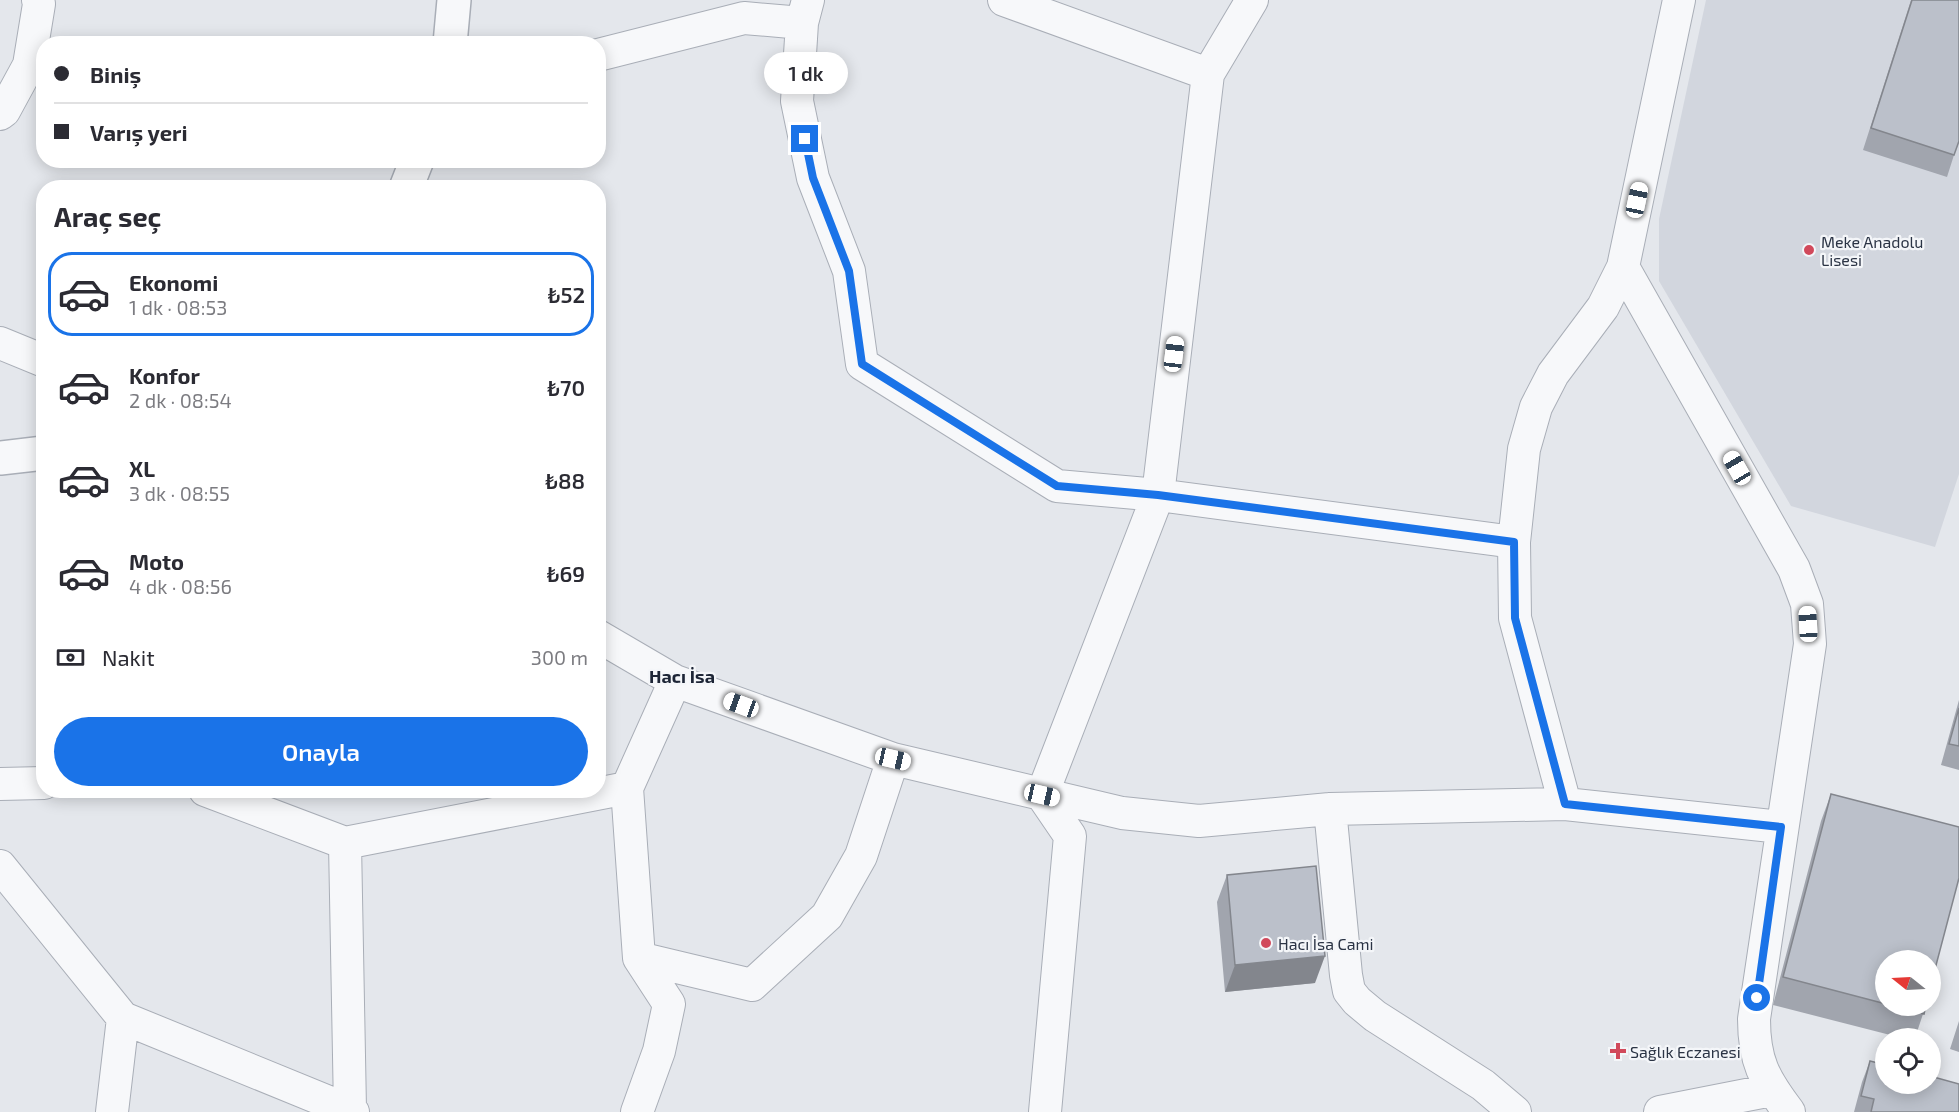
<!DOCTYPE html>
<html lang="tr">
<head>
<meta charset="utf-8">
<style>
  body { margin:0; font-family:"Exo 2",sans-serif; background:#f2f2f3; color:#2b2b33; height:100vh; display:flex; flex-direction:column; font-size:22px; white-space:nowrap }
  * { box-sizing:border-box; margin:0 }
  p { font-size:20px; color:#7c7c81 }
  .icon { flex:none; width:33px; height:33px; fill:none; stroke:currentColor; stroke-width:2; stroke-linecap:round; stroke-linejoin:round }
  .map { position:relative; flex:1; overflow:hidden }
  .drawer { position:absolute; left:36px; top:180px; width:570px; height:618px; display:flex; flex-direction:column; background:#fff; border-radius:24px; box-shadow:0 3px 15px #0003 }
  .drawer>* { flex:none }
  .guide { position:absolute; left:36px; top:36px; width:570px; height:132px; border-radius:24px; box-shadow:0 3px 15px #0003; display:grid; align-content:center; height:132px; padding:0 18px; background:#fff }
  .needle { width:39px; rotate:288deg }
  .fabs { position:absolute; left:1875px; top:950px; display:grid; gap:12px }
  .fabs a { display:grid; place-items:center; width:66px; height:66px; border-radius:50%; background:#fff; box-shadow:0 3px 15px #0003; font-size:30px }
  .end { position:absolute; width:27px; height:27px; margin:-14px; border:8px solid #1a73e8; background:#fff; box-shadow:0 0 0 3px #fff }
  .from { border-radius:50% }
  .bubble { position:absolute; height:42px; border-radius:21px; background:#fff; box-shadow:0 3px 15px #0003; font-size:20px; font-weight:600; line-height:42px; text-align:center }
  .car { position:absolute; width:18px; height:36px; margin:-18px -9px; border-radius:8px; box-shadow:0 0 4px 2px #0007; background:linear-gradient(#fff 24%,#345 0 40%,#fff 0 76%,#345 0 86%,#fff 0) }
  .guide b { display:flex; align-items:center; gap:21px; height:57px; font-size:22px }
  .guide b+b { border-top:2px solid #e1e1e2 }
  .guide i { width:15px; height:15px; background:#2b2b33 }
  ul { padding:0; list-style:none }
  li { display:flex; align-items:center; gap:18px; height:84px; margin:0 12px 9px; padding:0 6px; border:3px solid transparent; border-radius:24px }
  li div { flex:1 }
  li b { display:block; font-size:22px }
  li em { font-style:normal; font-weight:600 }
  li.on { border-color:#1a73e8 }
  li>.icon { width:54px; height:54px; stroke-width:1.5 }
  h2 { padding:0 18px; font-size:27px; line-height:72px }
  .pay { display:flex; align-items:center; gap:15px; height:66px; padding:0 18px; font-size:22px }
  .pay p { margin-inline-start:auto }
  .primary-button { display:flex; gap:12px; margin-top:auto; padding:12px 18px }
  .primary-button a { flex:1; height:69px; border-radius:36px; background:#1a73e8; color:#fff; font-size:24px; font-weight:600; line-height:69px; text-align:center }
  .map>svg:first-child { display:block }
</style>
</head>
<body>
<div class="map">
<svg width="1959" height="1112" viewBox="0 0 1959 1112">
  <rect width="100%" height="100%" fill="#e4e7ec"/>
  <!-- built -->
  <path fill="#d2d6de" d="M1706 0H1959V474L1935 547 1791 506 1659 281V219Z"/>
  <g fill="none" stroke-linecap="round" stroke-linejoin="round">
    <!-- minor casing -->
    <g stroke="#a9aeb7" stroke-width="34">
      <path id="minor" d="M808 0 802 23 797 101 813 178 849 271 862 364 1057 486 1158 495 1514 542
        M1004 0 1208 74
        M1679 0 1623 267 1794 569 1807 604 1810 644 1754 1019C1754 1061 1764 1079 1789 1112
        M598 55 744 18 802 23
        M0 114 4 111 29 65 39 4 38 0
        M0 343 44 361
        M598 636 675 681 893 759 1122 813 1199 821 1330 809 1565 804 1781 827
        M0 784 44 783
        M205 790 345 843 627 788
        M1565 804 1515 618 1514 542 1524 449 1536 407 1553 374 1603 307 1623 267
        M1330 809 1346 975 1349 991 1357 1001 1375 1016 1483 1085 1515 1112
        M345 843 350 1109
        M0 866 123 1018 353 1112
        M639 958 752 985 827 916 861 856 893 759
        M112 1112 123 1018
        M637 1112 659 1051 669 1004 639 958 627 788 675 681
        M1045 1112 1070 836 1042 795 1158 495 1208 74 1252 0
        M1660 1112 1772 1090"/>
    </g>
    <!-- tertiary casing -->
    <g stroke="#a9aeb7" stroke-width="36">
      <path id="tertiary" d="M450 44 454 0
        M406 188 417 160
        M0 458 44 453"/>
    </g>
    <!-- minor -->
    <use href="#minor" stroke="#f7f8fa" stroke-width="32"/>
    <!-- tertiary -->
    <use href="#tertiary" stroke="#f7f8fa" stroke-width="33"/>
  </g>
  <!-- wall -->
  <path fill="#a1a5ae" d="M1911 0H1959L1954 155 1947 177 1863 150Z
    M1959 700V770L1941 765Z
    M1831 794 1886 960V1005H1926L1915 1038H1902L1773 1005 1821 821Z
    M1227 875 1315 983 1225 992 1217 902Z
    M1959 1021V1052L1950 1049Z
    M1870 1061 1959 1112H1854L1862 1082Z"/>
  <!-- shaded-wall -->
  <path fill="#83868d" d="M1325 956 1315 983 1225 992 1235 965Z"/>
  <!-- building -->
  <path fill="#bbc0ca" stroke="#83868d" stroke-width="1.5" d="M1912 0H1959V141L1954 155 1871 128Z
    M1959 708V746L1949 744Z
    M1831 794 1959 827V878L1930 988V960H1886V1004L1783 977Z
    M1316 866 1325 956 1235 965 1227 875Z
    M1890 1005H1926L1924 1014Z
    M1870 1061 1886 1065V1083H1930V1076L1959 1084V1112H1871L1874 1099 1861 1096Z"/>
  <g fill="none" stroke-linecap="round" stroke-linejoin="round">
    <!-- route -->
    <path stroke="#1a73e8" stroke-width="8" d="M805 139 813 178 849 271 862 364 1057 486 1158 495 1514 542 1515 618 1565 804 1781 827 1757 998"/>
  </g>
  <!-- markers -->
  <g fill="#d1495b" stroke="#f4f6f9" stroke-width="2">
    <circle cx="1809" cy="250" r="6"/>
    <circle cx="1266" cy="943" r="6"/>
    <path d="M1615 1042h6v6h6v6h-6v6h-6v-6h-6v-6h6z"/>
  </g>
  <g text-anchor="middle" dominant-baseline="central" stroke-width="4.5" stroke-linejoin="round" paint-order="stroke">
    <!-- poi labels -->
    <g font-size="16" fill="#2b3445" stroke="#f4f6f9" text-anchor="start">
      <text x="1821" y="241">Meke Anadolu<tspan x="1821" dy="18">Lisesi</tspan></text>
      <text x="1278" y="943">Hacı İsa Cami</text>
      <text x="1630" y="1051">Sağlık Eczanesi</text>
    </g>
    <!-- neighbourhood labels -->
    <g font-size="18" font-weight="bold" fill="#1d2536" stroke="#f4f6f9">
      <text x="682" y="676">Hacı İsa</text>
    </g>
  </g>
</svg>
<div class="fabs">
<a><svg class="needle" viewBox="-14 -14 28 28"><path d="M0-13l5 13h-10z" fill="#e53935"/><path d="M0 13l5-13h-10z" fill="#7c7c81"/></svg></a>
<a><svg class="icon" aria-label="locate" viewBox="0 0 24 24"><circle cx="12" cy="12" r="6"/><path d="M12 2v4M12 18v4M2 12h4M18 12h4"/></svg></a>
</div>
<i class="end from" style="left:1757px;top:998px"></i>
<i class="end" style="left:805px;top:139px"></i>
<div class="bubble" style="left:764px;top:52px;width:84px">1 dk</div>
<i class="car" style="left:1637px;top:200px;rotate:12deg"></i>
<i class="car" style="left:1174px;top:354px;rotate:7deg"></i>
<i class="car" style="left:1737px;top:468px;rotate:330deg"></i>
<i class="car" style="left:1808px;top:624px;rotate:357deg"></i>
<i class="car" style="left:741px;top:705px;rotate:290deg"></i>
<i class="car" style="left:893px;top:759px;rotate:103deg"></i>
<i class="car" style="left:1042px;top:795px;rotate:103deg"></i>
<div class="guide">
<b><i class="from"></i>Biniş</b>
<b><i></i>Varış yeri</b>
</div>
<section class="drawer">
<h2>Araç seç</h2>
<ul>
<li class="on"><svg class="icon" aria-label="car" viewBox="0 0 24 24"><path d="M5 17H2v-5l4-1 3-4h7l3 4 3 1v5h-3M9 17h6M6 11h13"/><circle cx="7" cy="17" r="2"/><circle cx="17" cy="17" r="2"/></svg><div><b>Ekonomi</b><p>1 dk · 08:53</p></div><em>₺52</em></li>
<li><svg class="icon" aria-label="car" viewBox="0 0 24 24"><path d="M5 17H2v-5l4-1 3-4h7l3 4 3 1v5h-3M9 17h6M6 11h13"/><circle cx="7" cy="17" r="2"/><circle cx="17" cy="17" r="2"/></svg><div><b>Konfor</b><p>2 dk · 08:54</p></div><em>₺70</em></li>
<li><svg class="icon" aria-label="car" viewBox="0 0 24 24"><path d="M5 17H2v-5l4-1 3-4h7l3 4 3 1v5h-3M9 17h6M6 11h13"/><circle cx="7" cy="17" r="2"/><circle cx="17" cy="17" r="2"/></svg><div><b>XL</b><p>3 dk · 08:55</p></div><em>₺88</em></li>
<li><svg class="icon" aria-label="car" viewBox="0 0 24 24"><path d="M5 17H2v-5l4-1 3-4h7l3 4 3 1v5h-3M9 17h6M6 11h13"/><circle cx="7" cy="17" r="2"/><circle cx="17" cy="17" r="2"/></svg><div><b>Moto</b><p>4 dk · 08:56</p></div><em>₺69</em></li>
</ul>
<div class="pay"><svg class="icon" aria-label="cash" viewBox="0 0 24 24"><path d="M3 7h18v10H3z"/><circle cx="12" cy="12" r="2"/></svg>Nakit<p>300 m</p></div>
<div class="primary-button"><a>Onayla</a></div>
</section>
</div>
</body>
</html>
